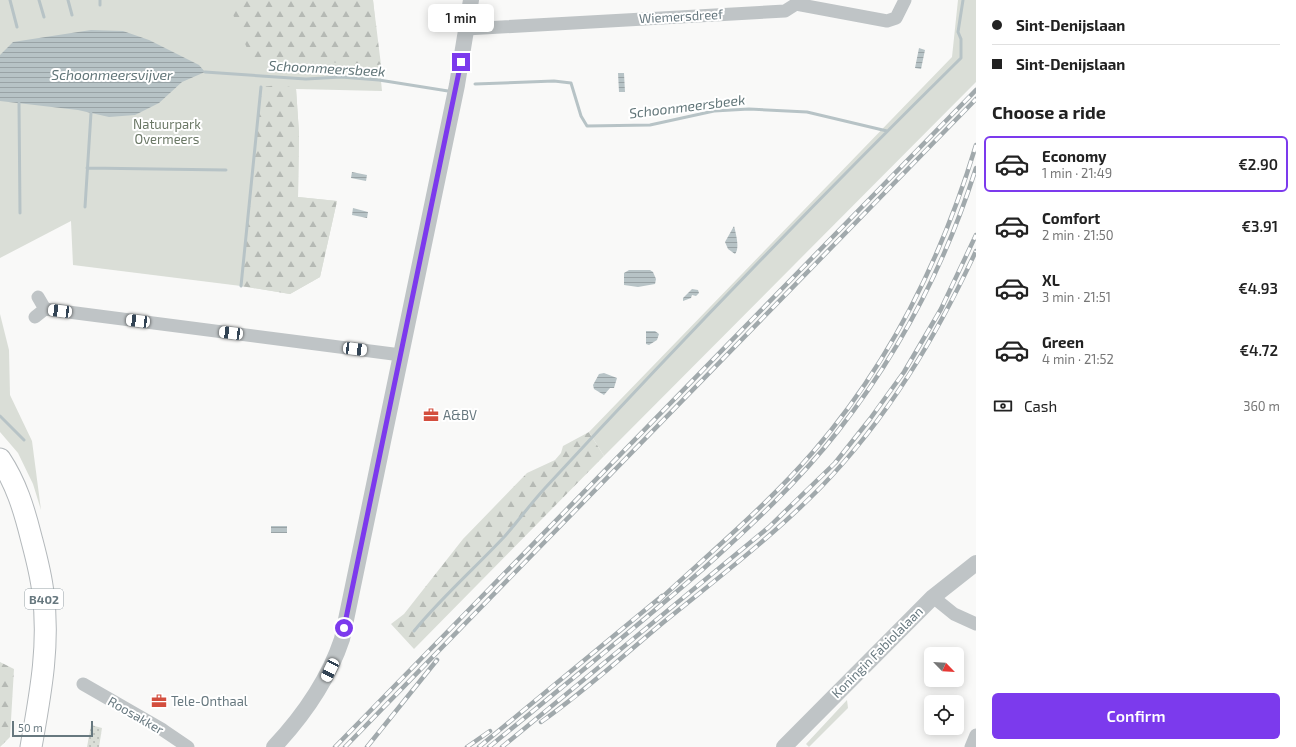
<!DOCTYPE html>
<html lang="en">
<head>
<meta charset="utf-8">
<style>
  body { margin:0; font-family:"Exo 2",sans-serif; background:#f2f2f2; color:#222; height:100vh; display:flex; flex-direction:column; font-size:15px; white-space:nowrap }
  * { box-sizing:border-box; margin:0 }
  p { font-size:13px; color:#767676 }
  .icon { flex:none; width:22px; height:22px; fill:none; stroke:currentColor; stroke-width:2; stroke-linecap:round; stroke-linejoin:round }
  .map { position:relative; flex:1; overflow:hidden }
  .sheet { display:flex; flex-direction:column; background:#fff; width:320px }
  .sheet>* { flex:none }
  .top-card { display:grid; align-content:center; height:88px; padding:0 16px; background:#fff }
  .needle { width:26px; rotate:115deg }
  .controls { position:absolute; left:924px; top:647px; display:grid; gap:8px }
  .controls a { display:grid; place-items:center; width:40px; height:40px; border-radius:6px; background:#fff; box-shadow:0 2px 10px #0003; font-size:20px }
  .scale { position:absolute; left:12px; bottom:10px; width:81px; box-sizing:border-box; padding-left:4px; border:2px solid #67787f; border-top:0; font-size:11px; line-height:14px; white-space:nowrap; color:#67787f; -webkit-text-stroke:3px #fff; paint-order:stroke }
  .end { position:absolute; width:18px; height:18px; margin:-9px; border:5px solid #7c3aed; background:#fff; box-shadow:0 0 0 2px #fff }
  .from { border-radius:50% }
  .bubble { position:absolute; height:28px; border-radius:6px; background:#fff; box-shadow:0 2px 10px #0003; font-size:13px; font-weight:600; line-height:28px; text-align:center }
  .car { position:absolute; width:12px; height:24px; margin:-12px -6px; border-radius:5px; box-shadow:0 0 3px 1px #0007; background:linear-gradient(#fff 24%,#345 0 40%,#fff 0 76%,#345 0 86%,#fff 0) }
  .top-card b { display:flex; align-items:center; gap:14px; height:38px; font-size:15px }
  .top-card b+b { border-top:1px solid #e0e0e0 }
  .top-card i { width:10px; height:10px; background:#222 }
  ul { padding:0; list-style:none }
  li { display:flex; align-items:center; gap:12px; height:56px; margin:0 8px 6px; padding:0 8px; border:2px solid transparent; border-radius:6px }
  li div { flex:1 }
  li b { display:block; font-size:15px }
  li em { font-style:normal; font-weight:600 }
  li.on { border-color:#7c3aed }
  li>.icon { width:36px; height:36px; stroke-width:1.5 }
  h2 { padding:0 16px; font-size:18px; line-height:48px }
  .pay { display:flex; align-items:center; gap:10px; height:44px; padding:0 16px; font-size:15px }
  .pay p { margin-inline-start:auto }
  .primary-button { display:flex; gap:8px; margin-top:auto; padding:8px 16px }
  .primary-button a { flex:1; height:46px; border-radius:6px; background:#7c3aed; color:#fff; font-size:16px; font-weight:600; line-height:46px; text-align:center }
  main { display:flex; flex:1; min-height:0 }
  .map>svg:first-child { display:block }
</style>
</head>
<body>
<main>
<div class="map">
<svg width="976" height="747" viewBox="0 0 976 747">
  <defs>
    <pattern id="forest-firs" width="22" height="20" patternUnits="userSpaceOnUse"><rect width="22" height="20" fill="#daded7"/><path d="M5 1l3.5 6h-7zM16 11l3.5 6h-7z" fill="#b5b9b4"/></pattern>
    <pattern id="garden-dots" width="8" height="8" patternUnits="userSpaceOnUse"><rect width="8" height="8" fill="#daded7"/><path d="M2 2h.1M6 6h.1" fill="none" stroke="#b5b9b4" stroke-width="1.8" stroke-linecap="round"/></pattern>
    <pattern id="water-rules" width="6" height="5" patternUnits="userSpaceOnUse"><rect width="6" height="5" fill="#b7c3c6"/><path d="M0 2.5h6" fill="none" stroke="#99a3a6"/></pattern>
  </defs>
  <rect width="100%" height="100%" fill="#f9f9f8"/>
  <!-- green -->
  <path fill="#daded7" d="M0 0H373L382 91 296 89 299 133 298 197 337 201 320 277 290 294 241 286 73 265 71 221 0 258Z
    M958 0H976V82L604 456 589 432 952 57Z
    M0 314 9 350 10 395 32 441 41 510 33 484 18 453 0 432Z
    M847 700 848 708 809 747 806 744Z"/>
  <!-- forest -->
  <path fill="url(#forest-firs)" d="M227 0H373L381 65 251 58Z
    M279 85 296 88 299 133 298 197 337 201 320 277 290 294 241 286 261 87Z
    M589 432 604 456 414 649 391 624 404 614 463 539 527 473 555 460 561 453 563 446Z
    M0 662 14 669 10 737 0 747Z"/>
  <!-- garden -->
  <path fill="url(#garden-dots)" d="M91 725 102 728 99 747H87Z"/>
  <!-- water -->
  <path fill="url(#water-rules)" d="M91 30 123 31 149 40 199 65 205 72 182 82 159 103 135 115 109 117 78 110 0 101V55L13 42Z
    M919 48 925 50 921 69 915 68Z
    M618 73H624L625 92H619Z
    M352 172 367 175 366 181 351 178Z
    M353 208 368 212 367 218 352 215Z
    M734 226C736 234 740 248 735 254L728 249 725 242Z
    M629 270H650L653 272 656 279 655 284 638 287 624 285V273Z
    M692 289 698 290 699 293 696 296 692 295 691 298 683 301V298Z
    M646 331H655L659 334 657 340 649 345 646 344Z
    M604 373 617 378 614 388H610L604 395 594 389 593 385 599 374Z
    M271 526H287V533H271Z"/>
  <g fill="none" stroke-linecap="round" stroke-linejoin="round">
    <!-- stream -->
    <path stroke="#b7c3c6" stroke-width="3" d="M10 0 17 27
      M39 0 44 17
      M68 0 72 15
      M100 5V0
      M205 72 306 79 341 77 379 80 448 91
      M475 84 554 81 571 83 581 116 587 126 650 125 714 111 749 109 807 112 887 131
      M19 103 20 213
      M87 168 226 170
      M85 207 91 113
      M241 286 261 87
      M0 416 24 440
      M414 631C442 597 475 568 505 536 519 520 531 503 546 487 681 341 819 198 961 58V39L958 32 963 0"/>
    <!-- primary casing -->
    <g stroke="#b3b8bb" stroke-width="23">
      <path id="primary" d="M0 459C16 483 24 509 31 537 36 556 41 574 43 593 50 645 40 696 31 747"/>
    </g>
    <!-- minor -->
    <path stroke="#bfc4c6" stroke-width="13" d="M466 29 785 11 796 4 887 21 896 18 905 0
      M38 297 45 309 401 355
      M35 317 45 309
      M933 597 954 614 976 624
      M83 684 163 730 188 747
      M971 747 976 735"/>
    <!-- tertiary -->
    <path stroke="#bfc4c6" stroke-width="16" d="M274 747C304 715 328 681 342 639L457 85 471 0
      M784 747 933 597 976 563"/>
    <!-- primary -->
    <use href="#primary" stroke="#fff" stroke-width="21"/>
    <!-- rail casing -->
    <g stroke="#a1a9ac" stroke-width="4.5">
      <path id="rail" d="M658 601C711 552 766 506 813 452 890 363 942 258 976 145
        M541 722C584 692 624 655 665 621 718 578 773 536 821 487 888 418 936 337 976 251
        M335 747 976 90
        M345 747 976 99
        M367 747 437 660
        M467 747 490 731
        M479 747 662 596
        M489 747C561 688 633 630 703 569 751 526 799 481 838 431 900 352 946 263 976 168
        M502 747 769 527 835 463 870 419 904 372 941 309 976 235"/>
    </g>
    <!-- rail -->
    <use href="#rail" stroke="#fff" stroke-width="3" stroke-dasharray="9" stroke-linecap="butt"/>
  </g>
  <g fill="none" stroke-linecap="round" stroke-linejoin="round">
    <!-- route -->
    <path stroke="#7c3aed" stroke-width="5" d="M344 628 461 62"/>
  </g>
  <!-- icons -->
  <defs>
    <g id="office-bare" transform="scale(1.2)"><path d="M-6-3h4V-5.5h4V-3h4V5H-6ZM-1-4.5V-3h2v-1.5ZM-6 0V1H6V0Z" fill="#d34e3e" stroke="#fff" stroke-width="2.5" paint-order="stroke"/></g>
  </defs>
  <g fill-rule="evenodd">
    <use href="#office-bare" x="431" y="415"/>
    <use href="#office-bare" x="159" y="701"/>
  </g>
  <g text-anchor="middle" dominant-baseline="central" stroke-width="4" stroke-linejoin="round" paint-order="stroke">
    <!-- shield labels -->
    <rect fill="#fff" stroke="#95a0a5" stroke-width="1" x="25" y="589" width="38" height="20" rx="3"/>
    <g font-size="12" font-weight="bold" fill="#67787f">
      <text x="44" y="599">B402</text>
    </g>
    <!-- street labels -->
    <g font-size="13" fill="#67787f" stroke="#fff">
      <text transform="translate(681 16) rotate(-3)">Wiemersdreef</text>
      <text transform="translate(877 652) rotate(-45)">Koningin Fabiolalaan</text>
      <text transform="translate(136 715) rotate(30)">Roosakker</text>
    </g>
    <!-- park labels -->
    <g font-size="13" fill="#6b7866" stroke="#fff">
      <text x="167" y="124">Natuurpark<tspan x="167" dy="15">Overmeers</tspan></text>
    </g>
    <!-- poi labels -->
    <g font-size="13" fill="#67787f" stroke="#fff" text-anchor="start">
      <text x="443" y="415">A&amp;BV</text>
      <text x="171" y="701">Tele-Onthaal</text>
    </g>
    <!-- water labels -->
    <g font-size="14" font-style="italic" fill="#627679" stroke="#fff">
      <text transform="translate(327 68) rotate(3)">Schoonmeersbeek</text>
      <text x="112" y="74">Schoonmeersvijver</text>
      <text transform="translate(687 106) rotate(-7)">Schoonmeersbeek</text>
    </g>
  </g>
</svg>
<div class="controls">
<a><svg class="needle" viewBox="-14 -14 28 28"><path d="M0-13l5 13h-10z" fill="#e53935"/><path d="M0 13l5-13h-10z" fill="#767676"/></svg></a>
<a><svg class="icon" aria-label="locate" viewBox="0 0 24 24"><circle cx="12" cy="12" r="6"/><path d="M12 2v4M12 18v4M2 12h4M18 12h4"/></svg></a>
</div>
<div class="scale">50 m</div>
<i class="end from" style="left:344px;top:628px"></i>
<i class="end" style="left:461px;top:62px"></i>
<div class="bubble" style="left:428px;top:4px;width:66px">1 min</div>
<i class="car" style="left:60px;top:311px;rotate:277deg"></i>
<i class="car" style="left:138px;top:321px;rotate:277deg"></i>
<i class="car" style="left:231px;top:333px;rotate:277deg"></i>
<i class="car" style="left:355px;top:349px;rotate:97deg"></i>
<i class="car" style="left:330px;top:670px;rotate:206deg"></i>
</div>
<section class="sheet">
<div class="top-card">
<b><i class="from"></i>Sint-Denijslaan</b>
<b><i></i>Sint-Denijslaan</b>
</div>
<h2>Choose a ride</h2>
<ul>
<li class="on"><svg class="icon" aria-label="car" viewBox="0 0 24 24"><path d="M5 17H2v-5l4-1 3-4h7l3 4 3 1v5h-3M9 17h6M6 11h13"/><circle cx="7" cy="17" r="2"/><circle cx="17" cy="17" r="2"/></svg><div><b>Economy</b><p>1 min · 21:49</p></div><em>€2.90</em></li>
<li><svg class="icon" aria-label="car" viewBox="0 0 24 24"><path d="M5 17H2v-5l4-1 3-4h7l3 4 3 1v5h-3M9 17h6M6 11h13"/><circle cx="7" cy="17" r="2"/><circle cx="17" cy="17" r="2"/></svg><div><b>Comfort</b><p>2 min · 21:50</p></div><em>€3.91</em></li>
<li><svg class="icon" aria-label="car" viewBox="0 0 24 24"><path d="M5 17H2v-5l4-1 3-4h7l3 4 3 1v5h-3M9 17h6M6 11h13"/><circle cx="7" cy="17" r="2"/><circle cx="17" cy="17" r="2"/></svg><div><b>XL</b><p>3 min · 21:51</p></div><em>€4.93</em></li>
<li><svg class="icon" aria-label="car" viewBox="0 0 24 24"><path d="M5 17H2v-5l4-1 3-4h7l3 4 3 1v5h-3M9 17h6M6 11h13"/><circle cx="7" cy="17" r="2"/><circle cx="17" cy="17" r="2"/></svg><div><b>Green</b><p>4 min · 21:52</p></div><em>€4.72</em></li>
</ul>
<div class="pay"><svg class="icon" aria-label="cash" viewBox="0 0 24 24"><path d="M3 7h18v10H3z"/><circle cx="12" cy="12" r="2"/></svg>Cash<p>360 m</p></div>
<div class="primary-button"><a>Confirm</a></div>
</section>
</main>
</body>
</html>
